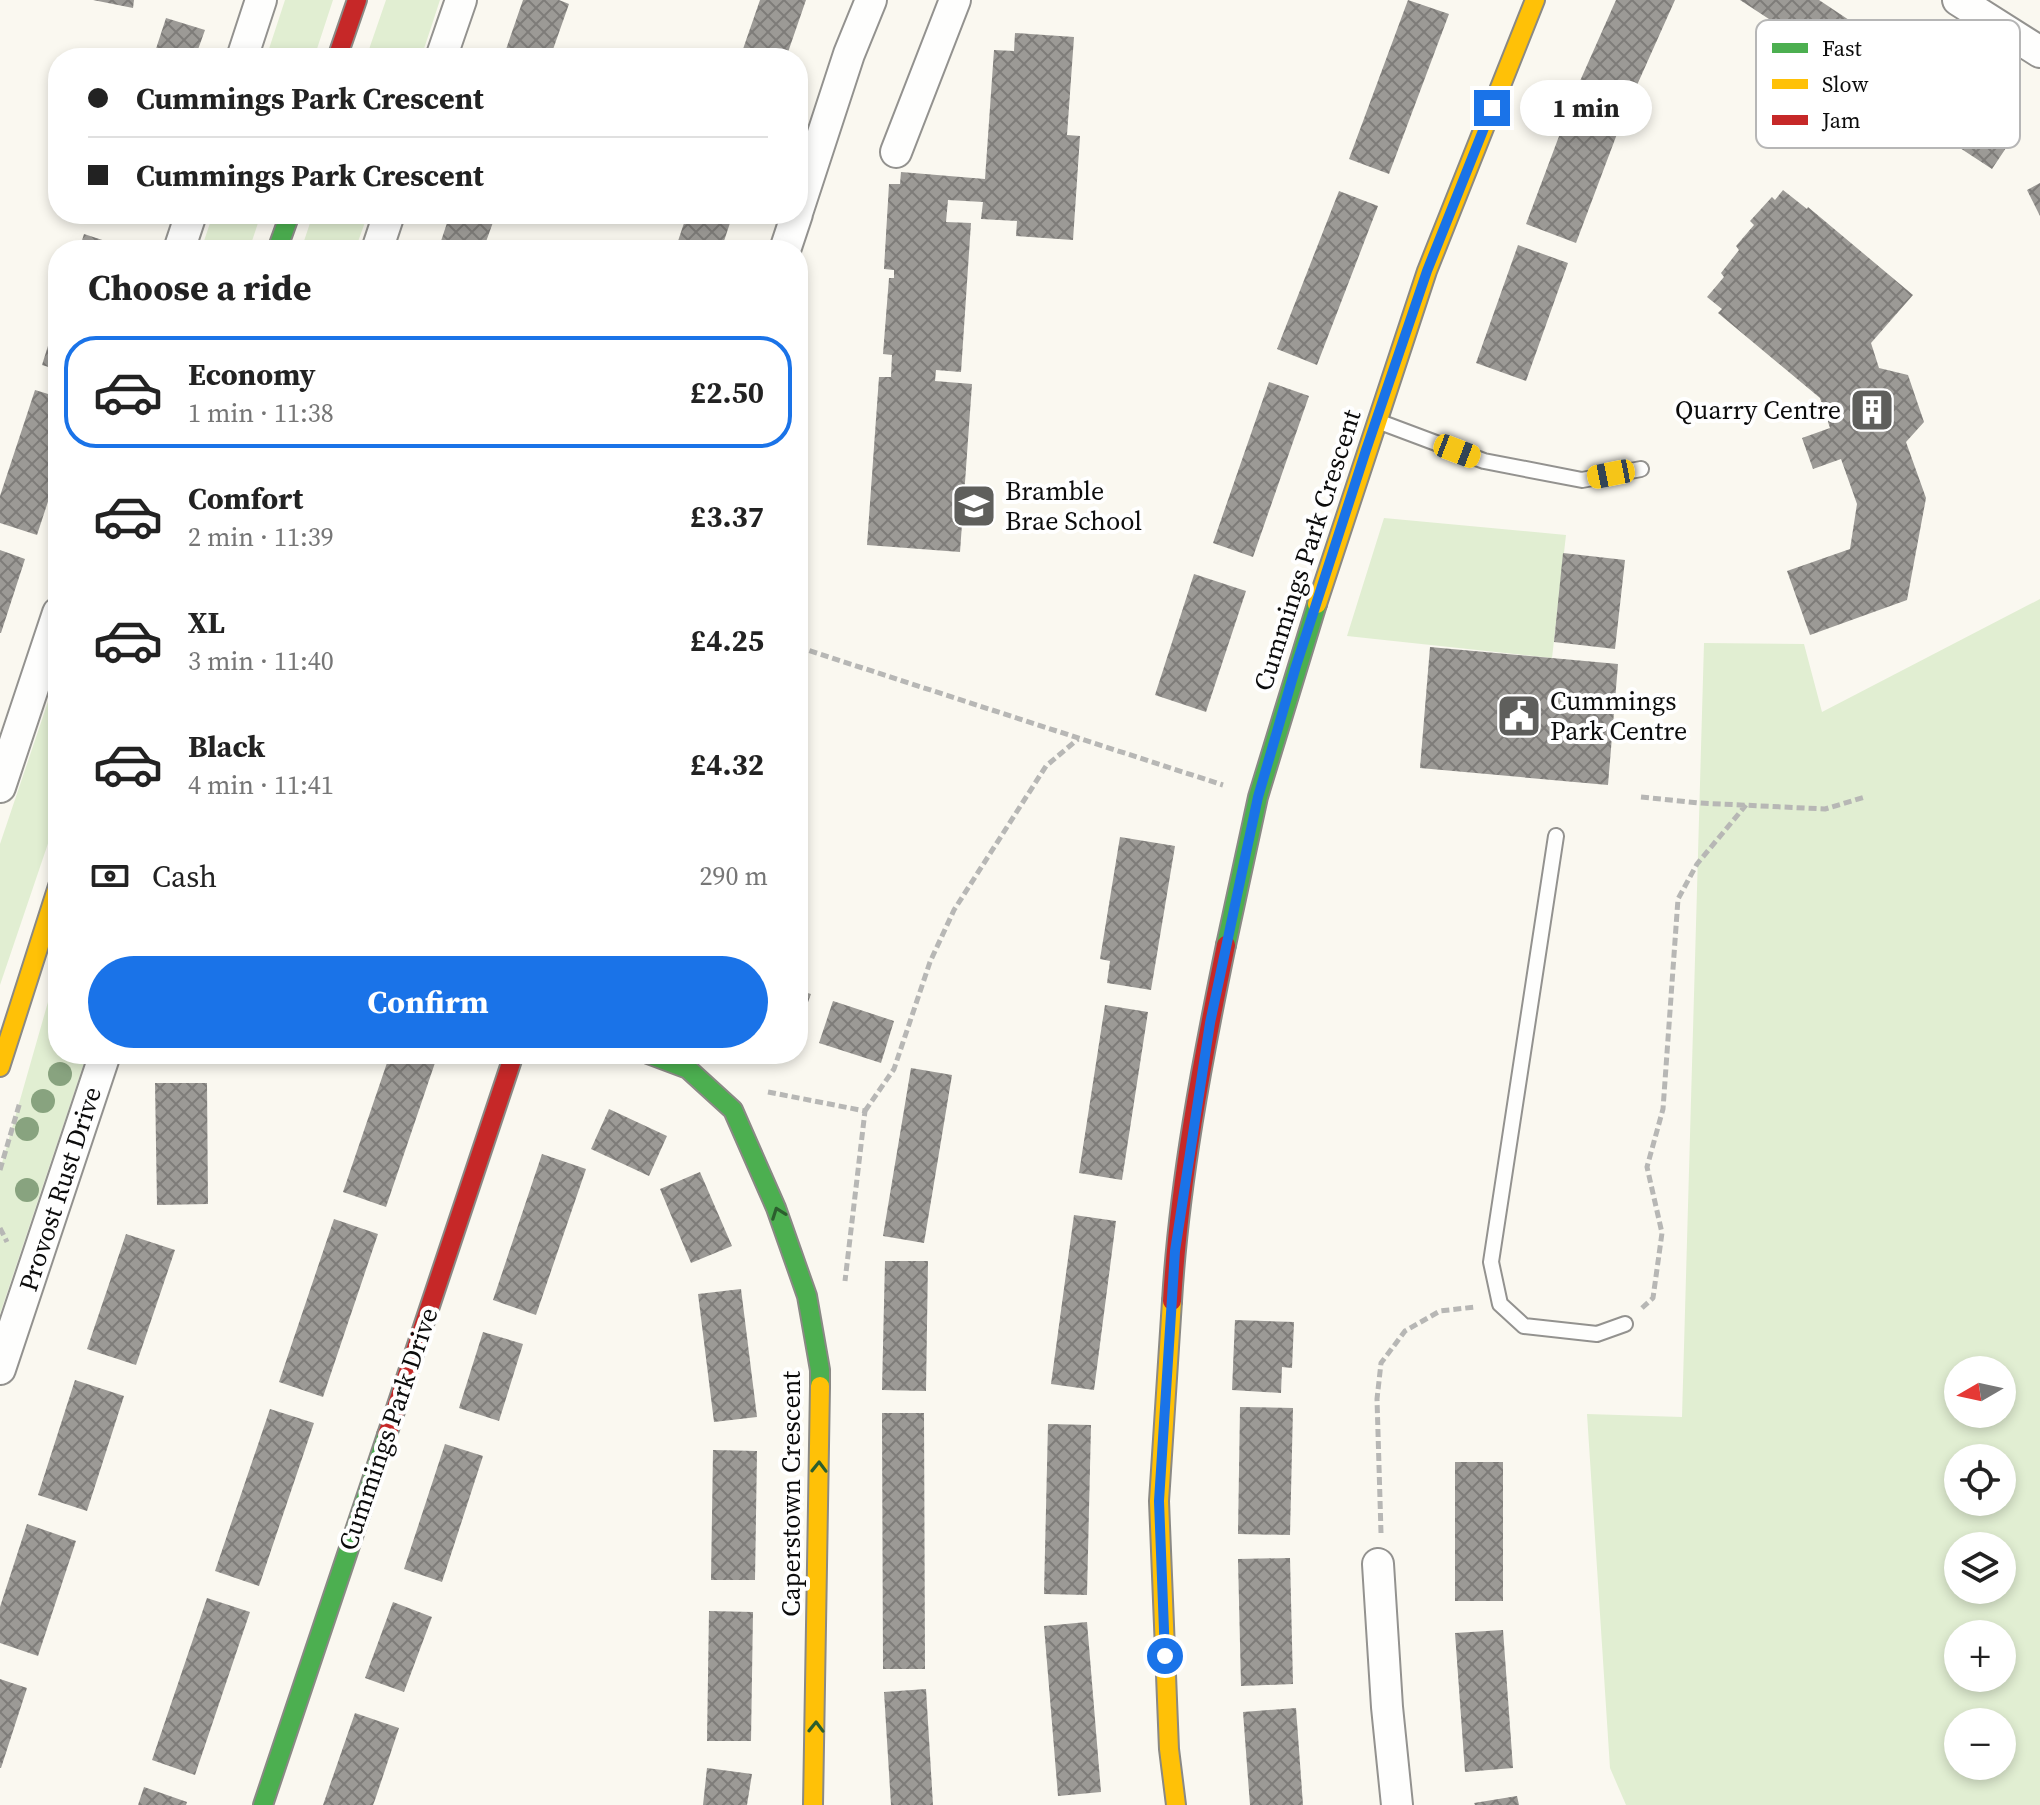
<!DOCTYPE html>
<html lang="en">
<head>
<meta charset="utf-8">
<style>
  body { margin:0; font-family:"Source Serif 4",serif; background:#f6f6f6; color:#222; height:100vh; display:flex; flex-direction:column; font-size:30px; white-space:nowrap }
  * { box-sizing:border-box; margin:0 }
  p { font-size:26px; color:#767676 }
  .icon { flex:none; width:44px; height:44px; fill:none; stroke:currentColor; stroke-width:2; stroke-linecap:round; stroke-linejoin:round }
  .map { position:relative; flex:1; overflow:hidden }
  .details { position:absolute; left:48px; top:240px; width:760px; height:824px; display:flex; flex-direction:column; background:#fff; border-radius:32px; box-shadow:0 4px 12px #0003 }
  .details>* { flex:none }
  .hud { position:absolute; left:48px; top:48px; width:760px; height:176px; border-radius:32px; box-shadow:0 4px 12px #0003; display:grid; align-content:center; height:176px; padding:0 40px; background:#fff }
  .needle { width:52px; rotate:261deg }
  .fabs { position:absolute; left:1944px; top:1356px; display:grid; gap:16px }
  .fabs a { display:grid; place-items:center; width:72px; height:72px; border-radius:50%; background:#fff; box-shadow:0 4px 12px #0003; font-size:40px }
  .end { position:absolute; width:36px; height:36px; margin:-18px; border:10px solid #1a73e8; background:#fff; box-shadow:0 0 0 4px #fff }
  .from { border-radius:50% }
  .bubble { position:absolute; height:56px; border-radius:28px; background:#fff; box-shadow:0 4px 12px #0003; font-size:26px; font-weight:700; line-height:56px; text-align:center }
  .car { position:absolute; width:24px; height:48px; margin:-24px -12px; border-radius:10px; box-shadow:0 0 6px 2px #0007; background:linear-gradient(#f5c518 24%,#345 0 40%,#f5c518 0 76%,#345 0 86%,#f5c518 0) }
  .hud b { display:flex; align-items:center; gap:28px; height:76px; font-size:30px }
  .hud b+b { border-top:2px solid #e0e0e0 }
  .hud i { width:20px; height:20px; background:#222 }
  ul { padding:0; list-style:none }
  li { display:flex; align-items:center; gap:24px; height:112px; margin:0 16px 12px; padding:0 24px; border:4px solid transparent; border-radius:32px }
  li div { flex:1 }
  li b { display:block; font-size:30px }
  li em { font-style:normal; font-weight:700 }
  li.current { border-color:#1a73e8 }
  li>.icon { width:72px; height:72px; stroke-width:1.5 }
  h2 { padding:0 40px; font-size:36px; line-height:96px }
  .pay { display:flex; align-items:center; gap:20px; height:88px; padding:0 40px; font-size:30px }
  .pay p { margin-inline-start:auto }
  .cta { display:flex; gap:16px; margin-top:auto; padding:16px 40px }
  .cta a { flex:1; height:92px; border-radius:48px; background:#1a73e8; color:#fff; font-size:32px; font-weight:700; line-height:92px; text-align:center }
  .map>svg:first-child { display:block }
</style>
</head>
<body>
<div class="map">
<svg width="2040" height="1805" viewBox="0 0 2040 1805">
  <defs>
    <pattern id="building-cross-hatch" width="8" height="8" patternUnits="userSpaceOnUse" patternTransform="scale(2)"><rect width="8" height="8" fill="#9c9a96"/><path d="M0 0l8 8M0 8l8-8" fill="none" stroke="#7e7c79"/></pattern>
  </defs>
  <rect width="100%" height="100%" fill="#faf8f0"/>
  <!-- green -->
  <path fill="#e1eed2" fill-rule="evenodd" d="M285 0H333L314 58H266Z
    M386 0H440L421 58H366Z
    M213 214H261L249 250H201Z
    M313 214H368L355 250H301Z
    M1384 518 1566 535 1552 658 1347 636Z
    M2040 599V1805H1626L1610 1768 1587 1414 1682 1417 1704 643 1804 644 1822 712ZM2002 1370V1414H1958V1370ZM2002 1458V1502H1958V1458ZM2002 1546V1590H1958V1546ZM2002 1634V1678H1958V1634ZM2002 1722V1766H1958V1722Z
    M58 672V814L0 985V844Z
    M58 967V1054H87L0 1314V1170Z"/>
  <!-- building -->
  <path fill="url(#building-cross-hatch)" d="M93 0H134L133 8Z
    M523 0H559L569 4 550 58H503Z
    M760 0H806L786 58H768L743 49Z
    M1408 0 1449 14 1389 174 1349 159Z
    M1616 0H1675L1629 103 1580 81Z
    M1740 0H1819L1852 22 1828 58Z
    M166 18 205 30 195 58H153Z
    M1015 33 1074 37 1067 135 1080 136 1073 240 1016 236 1017 221 981 219 983 202 948 200 946 222 971 223 961 372 936 370 935 381 972 384 960 552 867 545 879 377H891L892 355 883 354 889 278H894V270L884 269 889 184H900L901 172 985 179 994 50 1014 51Z
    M1877 42 2016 133 1992 169 1853 78Z
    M1570 107 1620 126 1576 243 1526 224Z
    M2040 183V216L2027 190Z
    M1783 190 1807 209 1808 207 1913 295 1871 343 1879 368 1908 375 1924 422 1906 442 1926 498 1907 600 1810 635 1787 571 1850 549 1857 504 1841 459 1813 469 1802 438 1830 428 1820 398 1718 313 1722 309 1707 297 1724 277 1721 273 1739 250 1736 246 1754 225 1750 221 1772 197 1775 200Z
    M1339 191 1378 206 1317 365 1277 349Z
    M450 214H496L483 250H438Z
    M687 214H733L721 250H694L677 244Z
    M84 234 130 249V250H79Z
    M1518 245 1568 263 1526 381 1476 363Z
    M57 317H58V370L42 365Z
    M1269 382 1309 396 1253 557 1213 543Z
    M35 390 58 397V471L37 535 0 523V496Z
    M0 550 25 559 1 633H0Z
    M1563 553 1625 560 1615 649 1554 642Z
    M1194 574 1246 591 1206 712 1155 695Z
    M1430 647 1618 664 1608 785 1420 768Z
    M1120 837 1175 846 1151 990 1107 983 1110 961 1100 959Z
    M798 990 811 994 798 1030Z
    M833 1001 894 1021 881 1063 819 1043Z
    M1105 1005 1148 1012 1122 1180 1079 1173Z
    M196 1054H252V1059L196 1057Z
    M390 1054H438L386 1207 343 1192Z
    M911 1068 952 1075 924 1243 883 1236Z
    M155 1083H207L208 1204 157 1205Z
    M609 1109 667 1136 649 1176 591 1149Z
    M542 1154 586 1169 536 1315 493 1300Z
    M700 1172 732 1246 691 1263 660 1189Z
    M1074 1215 1116 1221 1094 1390 1051 1384Z
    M334 1219 378 1234 323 1397 279 1382Z
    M126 1234 175 1250 136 1365 87 1349Z
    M885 1261H928L926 1391 882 1390Z
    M741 1289 757 1417 714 1422 698 1294Z
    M1235 1320 1294 1322 1292 1368 1282 1367 1281 1393 1232 1390Z
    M483 1332 523 1344 499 1421 459 1408Z
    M75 1380 124 1396 87 1511 38 1495Z
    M1240 1407 1293 1408 1290 1535 1238 1534Z
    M270 1409 314 1423 259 1586 215 1571Z
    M882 1413H924L925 1669H883Z
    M1048 1424 1091 1425 1087 1595 1044 1594Z
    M445 1444 483 1456 442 1582 404 1569Z
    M713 1450 757 1451 755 1580H711Z
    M1455 1462H1503V1601H1455Z
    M27 1524 76 1541 38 1656 0 1643V1607Z
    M1290 1558 1293 1684 1241 1686 1238 1559Z
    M207 1598 250 1612 195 1775 152 1760Z
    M393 1602 432 1617 404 1692 365 1678Z
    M709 1611 753 1612 751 1741H707Z
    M1087 1622 1101 1792 1058 1796 1044 1626Z
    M1503 1630 1513 1768 1465 1772 1455 1633Z
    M0 1679 27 1688 1 1768H0Z
    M926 1689 933 1805H891L884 1692Z
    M1296 1708 1303 1805H1250L1243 1712Z
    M355 1713 399 1728 375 1800 373 1805H323Z
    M707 1768 752 1774 747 1805H703Z
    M144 1787 187 1802 186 1805H138Z
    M1517 1796 1519 1805H1475L1474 1803Z"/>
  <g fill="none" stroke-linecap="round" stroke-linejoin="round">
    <!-- lane casing -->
    <g stroke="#93928f" stroke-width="18">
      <path id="lane" d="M1380 422 1484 461 1582 480 1641 469
        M1556 836 1491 1262 1500 1304 1524 1326 1597 1334 1625 1324"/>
    </g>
    <!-- street casing -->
    <g stroke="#93928f" stroke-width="34">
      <path id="street" d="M1958 0 2040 52
        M242 58 261 0
        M441 58 461 0
        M896 152 955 0
        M798 210 849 54 871 0
        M179 250 191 214
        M377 250 389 214
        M785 250 797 214
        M0 787 58 613
        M0 1369 105 1054
        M1378 1564 1387 1707 1397 1805"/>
    </g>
    <!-- fast casing -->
    <g stroke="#8a8985" stroke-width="22">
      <path id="fast" d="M277 250 290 214
        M1226 945 1258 797 1317 604
        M648 1054 688 1069 733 1110 776 1208 807 1296 820 1370V1386
        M263 1805 387 1435"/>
    </g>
    <!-- slow casing -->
    <g stroke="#8a8985" stroke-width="22">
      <path id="slow" d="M1317 604 1427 271 1535 0
        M0 1067 58 886
        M1172 1301 1159 1501 1169 1749 1176 1805
        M813 1805 820 1386"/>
    </g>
    <!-- jam casing -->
    <g stroke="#8a8985" stroke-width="22">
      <path id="jam" d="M337 58 357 0
        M1172 1301C1179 1184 1202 1061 1226 945
        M387 1435 514 1054"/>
    </g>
    <!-- path -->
    <path stroke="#b7b7b5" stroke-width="5" stroke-dasharray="8 4" stroke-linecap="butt" d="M798 647 1223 785
      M1641 797 1699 803 1825 809 1865 797
      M768 1092 865 1111 845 1281
      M865 1111 894 1069 930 962 954 910 1046 766 1078 739
      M0 1170 20 1102
      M0 1228 7 1242
      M1642 1308 1653 1298 1662 1233 1647 1167 1663 1109 1678 899 1697 864 1746 805
      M1381 1533 1377 1399 1381 1363 1405 1331 1440 1311 1475 1307"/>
    <!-- lane -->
    <use href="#lane" stroke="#fefefd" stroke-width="14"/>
    <!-- street -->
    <use href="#street" stroke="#fefefd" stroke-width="30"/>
    <!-- fast -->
    <use href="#fast" stroke="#4caf50" stroke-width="18"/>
    <!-- slow -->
    <use href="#slow" stroke="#ffc107" stroke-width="18"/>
    <!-- jam -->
    <use href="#jam" stroke="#c62828" stroke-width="18"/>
  </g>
  <!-- trees -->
  <g fill="#88a37f">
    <circle cx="60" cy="1074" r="12"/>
    <circle cx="43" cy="1101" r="12"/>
    <circle cx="27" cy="1129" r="12"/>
    <circle cx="27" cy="1190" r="12"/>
  </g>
  <!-- one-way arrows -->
  <defs><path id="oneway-chevron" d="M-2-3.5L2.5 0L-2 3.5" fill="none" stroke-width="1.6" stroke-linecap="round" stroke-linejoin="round" transform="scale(2)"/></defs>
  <g stroke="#2c5e2e">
    <use href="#oneway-chevron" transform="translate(778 1213) rotate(-110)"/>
    <use href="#oneway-chevron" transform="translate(819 1467) rotate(-89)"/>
    <use href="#oneway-chevron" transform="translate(816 1727) rotate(-89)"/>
  </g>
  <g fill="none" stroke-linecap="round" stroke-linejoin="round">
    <!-- route -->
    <path stroke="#1a73e8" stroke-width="10" d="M1165 1656 1159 1501 1175 1251 1210 1023 1246 853 1258 797 1296 666 1366 450 1427 271 1492 108"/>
  </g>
  <!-- icons -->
  <defs>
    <g id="building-square" transform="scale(2.3)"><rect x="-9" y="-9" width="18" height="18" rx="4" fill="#5f5f5c" stroke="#fff"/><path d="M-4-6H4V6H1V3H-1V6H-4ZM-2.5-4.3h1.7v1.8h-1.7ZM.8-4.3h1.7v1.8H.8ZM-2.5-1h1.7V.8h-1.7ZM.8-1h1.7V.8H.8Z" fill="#fff"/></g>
    <g id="school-square" transform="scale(2.3)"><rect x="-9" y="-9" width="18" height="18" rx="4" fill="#5f5f5c" stroke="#fff"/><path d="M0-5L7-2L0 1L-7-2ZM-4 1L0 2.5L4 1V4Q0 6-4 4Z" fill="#fff"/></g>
    <g id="civic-square" transform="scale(2.3)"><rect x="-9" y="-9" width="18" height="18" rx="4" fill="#5f5f5c" stroke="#fff"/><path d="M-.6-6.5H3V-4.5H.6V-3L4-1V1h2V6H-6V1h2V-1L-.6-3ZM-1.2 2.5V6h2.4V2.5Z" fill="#fff"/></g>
  </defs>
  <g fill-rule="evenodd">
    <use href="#building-square" x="1872" y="410"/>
    <use href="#school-square" x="974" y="506"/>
    <use href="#civic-square" x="1519" y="716"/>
  </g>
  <g text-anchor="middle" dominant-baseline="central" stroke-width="8" stroke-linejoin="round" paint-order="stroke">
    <!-- poi labels -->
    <g font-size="26" fill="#0c0c0c" stroke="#fff" text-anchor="start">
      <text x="1841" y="410" text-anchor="end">Quarry Centre</text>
      <text x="1005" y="491">Bramble<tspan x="1005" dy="30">Brae School</tspan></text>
      <text x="1550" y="701">Cummings<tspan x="1550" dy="30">Park Centre</tspan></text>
    </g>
    <!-- street labels -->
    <g font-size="26" fill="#0c0c0c" stroke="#fff">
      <text transform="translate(1307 550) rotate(-72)">Cummings Park Crescent</text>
      <text transform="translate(60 1189) rotate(-72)">Provost Rust Drive</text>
      <text transform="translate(388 1429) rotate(-71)">Cummings Park Drive</text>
      <text transform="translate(791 1494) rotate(-90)">Caperstown Crescent</text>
    </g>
  </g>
  <!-- legend -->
  <rect x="1756" y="20" width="264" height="128" rx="12" fill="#fff" stroke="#b6b6b6" stroke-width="2"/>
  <rect x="1772" y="43" width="36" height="10" fill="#4caf50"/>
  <rect x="1772" y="79" width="36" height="10" fill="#ffc107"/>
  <rect x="1772" y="115" width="36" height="10" fill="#c62828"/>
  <g font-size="22" fill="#0c0c0c">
    <text x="1822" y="56">Fast</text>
    <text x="1822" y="92">Slow</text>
    <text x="1822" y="128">Jam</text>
  </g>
</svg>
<div class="fabs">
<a><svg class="needle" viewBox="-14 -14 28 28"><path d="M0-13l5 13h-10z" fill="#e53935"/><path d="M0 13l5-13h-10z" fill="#767676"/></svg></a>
<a><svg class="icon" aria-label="locate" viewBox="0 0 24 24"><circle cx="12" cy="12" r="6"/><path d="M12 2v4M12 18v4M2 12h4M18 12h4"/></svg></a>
<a><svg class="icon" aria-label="layers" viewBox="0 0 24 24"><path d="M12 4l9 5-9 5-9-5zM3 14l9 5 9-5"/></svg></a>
<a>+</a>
<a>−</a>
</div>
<i class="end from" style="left:1165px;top:1656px"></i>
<i class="end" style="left:1492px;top:108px"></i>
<div class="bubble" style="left:1520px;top:80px;width:132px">1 min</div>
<i class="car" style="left:1457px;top:451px;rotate:111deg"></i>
<i class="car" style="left:1611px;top:474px;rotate:259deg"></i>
<div class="hud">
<b><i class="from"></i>Cummings Park Crescent</b>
<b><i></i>Cummings Park Crescent</b>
</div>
<section class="details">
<h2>Choose a ride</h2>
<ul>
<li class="current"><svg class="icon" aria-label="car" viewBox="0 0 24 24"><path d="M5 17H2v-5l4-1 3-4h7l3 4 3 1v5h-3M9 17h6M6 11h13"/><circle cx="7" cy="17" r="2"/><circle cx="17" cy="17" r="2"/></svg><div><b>Economy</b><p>1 min · 11:38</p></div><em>£2.50</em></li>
<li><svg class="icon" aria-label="car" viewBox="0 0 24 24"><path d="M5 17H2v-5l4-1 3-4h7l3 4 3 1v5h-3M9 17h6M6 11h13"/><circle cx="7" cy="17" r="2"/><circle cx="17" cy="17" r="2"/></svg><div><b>Comfort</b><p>2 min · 11:39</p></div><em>£3.37</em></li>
<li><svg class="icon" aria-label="car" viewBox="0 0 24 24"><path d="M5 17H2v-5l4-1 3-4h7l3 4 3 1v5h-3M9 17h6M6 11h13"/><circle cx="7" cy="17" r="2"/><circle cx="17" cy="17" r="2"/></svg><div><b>XL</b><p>3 min · 11:40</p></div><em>£4.25</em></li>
<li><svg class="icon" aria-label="car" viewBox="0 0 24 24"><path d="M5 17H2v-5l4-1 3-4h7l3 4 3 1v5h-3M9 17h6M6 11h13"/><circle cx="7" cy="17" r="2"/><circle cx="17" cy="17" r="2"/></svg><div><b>Black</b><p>4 min · 11:41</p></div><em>£4.32</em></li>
</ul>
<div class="pay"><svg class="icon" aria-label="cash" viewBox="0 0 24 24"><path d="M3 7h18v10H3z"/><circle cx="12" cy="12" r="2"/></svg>Cash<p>290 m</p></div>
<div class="cta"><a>Confirm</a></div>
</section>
</div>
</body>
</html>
